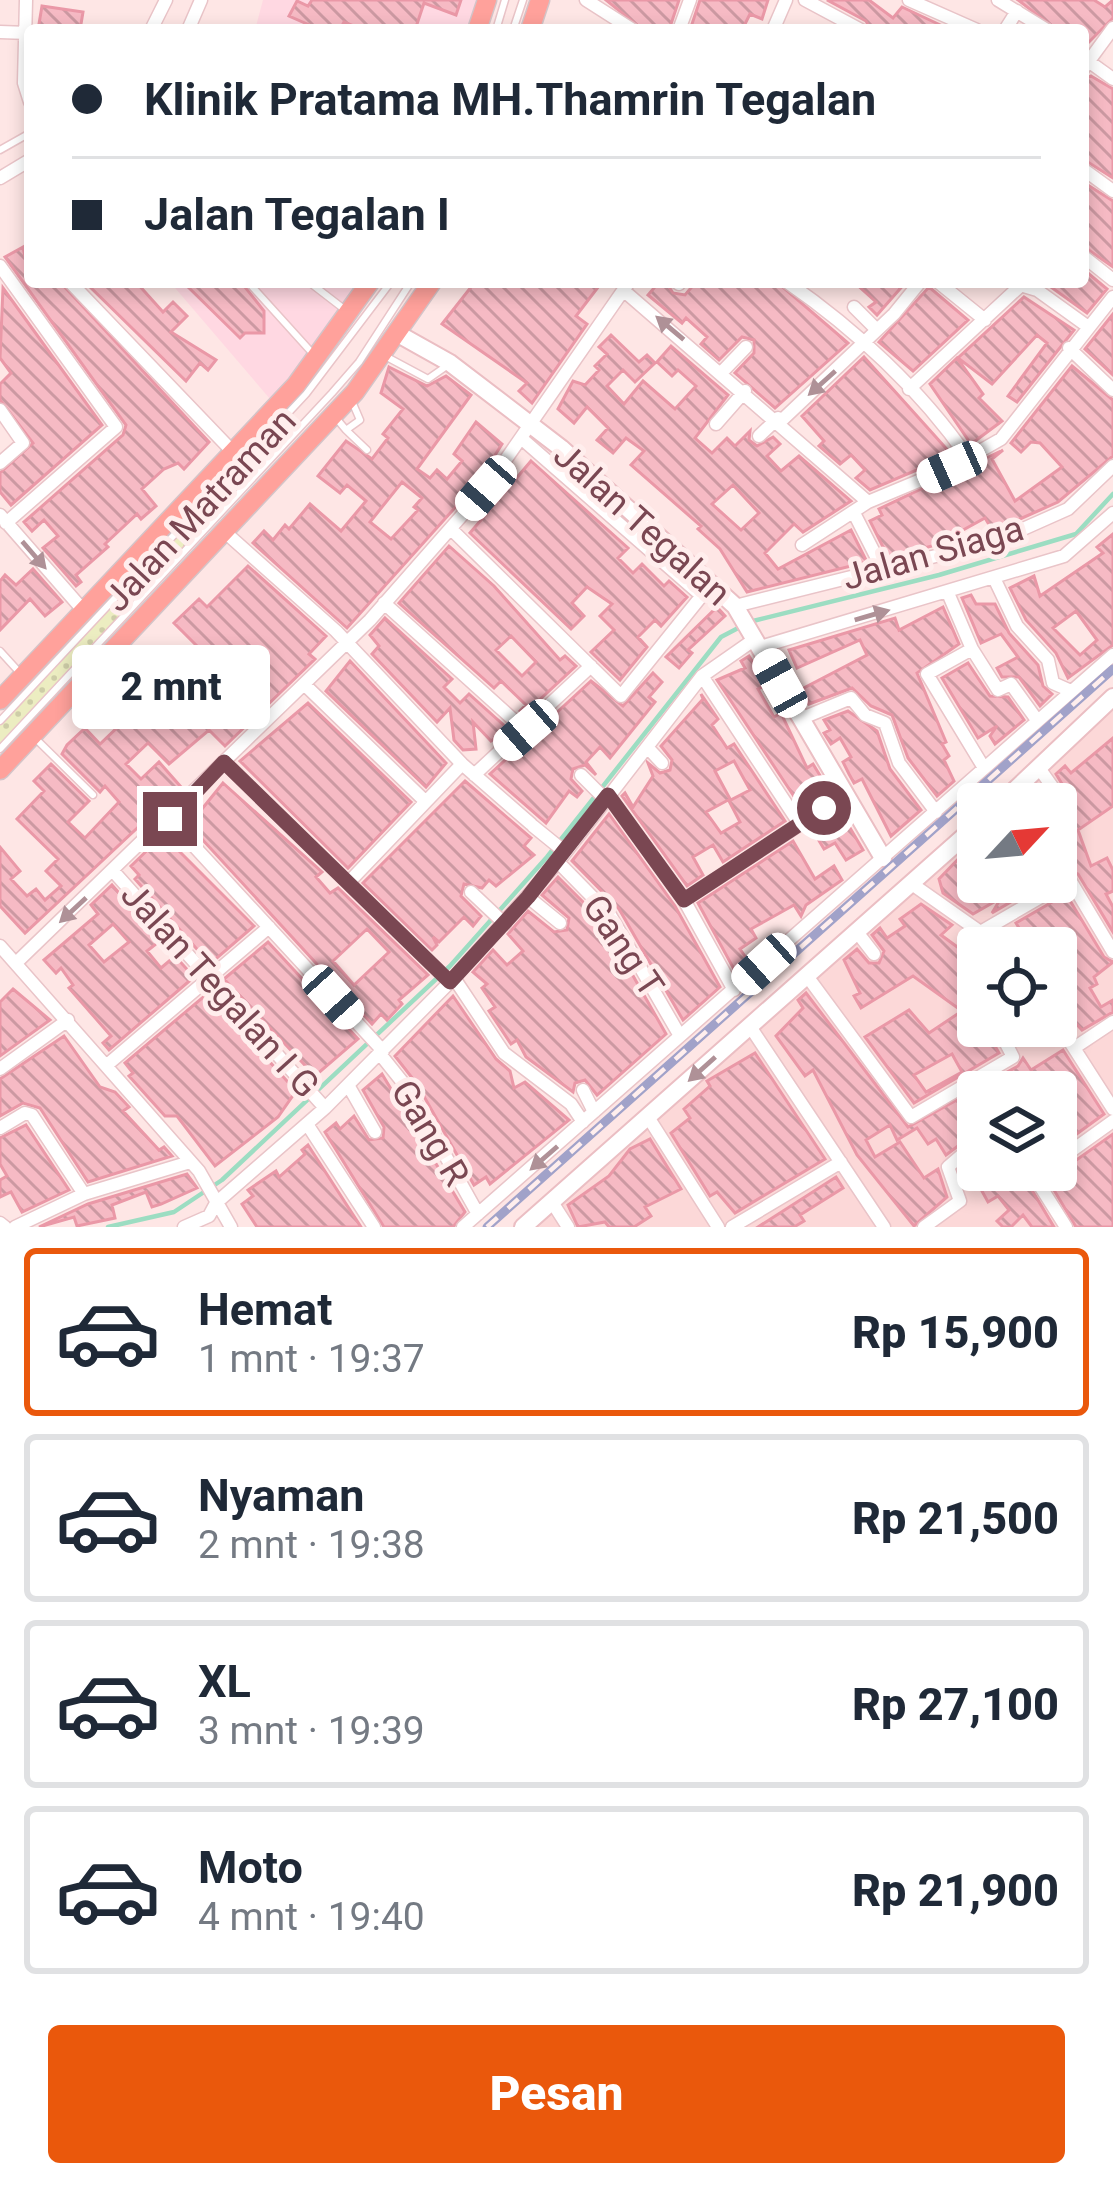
<!DOCTYPE html>
<html lang="id">
<head>
<meta charset="utf-8">
<style>
  body { margin:0; font-family:Roboto,sans-serif; background:#f6f6f7; color:#1f2937; height:100vh; display:flex; flex-direction:column; font-size:45px; white-space:nowrap }
  * { box-sizing:border-box; margin:0 }
  p { font-size:39px; color:#747a83 }
  .icon { flex:none; width:66px; height:66px; fill:none; stroke:currentColor; stroke-width:2; stroke-linecap:round; stroke-linejoin:round }
  .map { position:relative; height:1227px; overflow:hidden }
  .details { display:flex; flex-direction:column; background:#fff; flex:1 }
  .details>* { flex:none }
  .hud { position:absolute; left:24px; top:24px; width:1065px; height:264px; border-radius:12px; box-shadow:0 6px 18px #0003; display:grid; align-content:center; height:264px; padding:0 48px; background:#fff }
  .needle { width:78px; rotate:64deg }
  .controls { position:absolute; left:957px; top:783px; display:grid; gap:24px }
  .controls a { display:grid; place-items:center; width:120px; height:120px; border-radius:12px; background:#fff; box-shadow:0 6px 18px #0003; font-size:60px }
  .end { position:absolute; width:54px; height:54px; margin:-27px; border:15px solid #7a4752; background:#fff; box-shadow:0 0 0 6px #fff }
  .from { border-radius:50% }
  .bubble { position:absolute; height:84px; border-radius:12px; background:#fff; box-shadow:0 6px 18px #0003; font-size:39px; font-weight:800; line-height:84px; text-align:center }
  .car { position:absolute; width:36px; height:72px; margin:-36px -18px; border-radius:15px; box-shadow:0 0 9px 3px #0007; background:linear-gradient(#fff 24%,#345 0 40%,#fff 0 76%,#345 0 86%,#fff 0) }
  .hud b { display:flex; align-items:center; gap:42px; height:114px; font-size:45px }
  .hud b+b { border-top:3px solid #e0e1e3 }
  .hud i { width:30px; height:30px; background:#1f2937 }
  ul { padding:21px 0 0; list-style:none }
  li { display:flex; align-items:center; gap:36px; height:168px; margin:0 24px 18px; padding:0 24px; border:6px solid #e0e1e3; border-radius:12px }
  li div { flex:1 }
  li b { display:block; font-size:45px }
  li em { font-style:normal; font-weight:800 }
  li.on { border-color:#ea580c }
  li>.icon { width:108px; height:108px; stroke-width:1.5 }
  .action { display:flex; gap:24px; margin-top:auto; padding:24px 48px }
  .action a { flex:1; height:138px; border-radius:12px; background:#ea580c; color:#fff; font-size:48px; font-weight:800; line-height:138px; text-align:center }
  .map>svg:first-child { display:block }
</style>
</head>
<body>
<div class="map">
<svg width="1113" height="1227" viewBox="0 0 1113 1227">
  <defs>
    <pattern id="grass-dots" width="8" height="8" patternUnits="userSpaceOnUse" patternTransform="scale(3)"><rect width="8" height="8" fill="#ecedc1"/><path d="M2 2h.1M6 6h.1" fill="none" stroke="#cecda8" stroke-width="1.8" stroke-linecap="round"/></pattern>
    <pattern id="building-back-hatch" width="6" height="6" patternUnits="userSpaceOnUse" patternTransform="scale(3)"><rect width="6" height="6" fill="#f6bac4"/><path d="M-1 5l2 2M0 0l6 6M5-1l2 2" fill="none" stroke="#cc99a2"/></pattern>
  </defs>
  <rect width="100%" height="100%" fill="#fee6e5"/>
  <!-- residential -->
  <path fill="#fcd8d8" fill-rule="evenodd" d="M1113 704V1227H531L978 828V882H1056V804H1005ZM978 948H1056V1026H978ZM978 1092H1056V1170H978Z"/>
  <!-- commercial -->
  <path fill="#ffd8e2" d="M263 0H487L477 30H255Z
    M170 282H370L276 406Z"/>
  <!-- grass -->
  <path fill="url(#grass-dots)" d="M272 432 287 445 0 749V721Z"/>
  <g fill="none" stroke-linecap="round" stroke-linejoin="round">
    <!-- stream -->
    <path stroke="#9cddc2" stroke-width="4.5" d="M753 621 939 575 1076 534 1113 494
      M108 1227 174 1212 222 1180 450 966 547 857 721 637 742 626"/>
  </g>
  <!-- building -->
  <path fill="url(#building-back-hatch)" stroke="#ea98a7" stroke-width="3" fill-rule="evenodd" d="M312 0H461L456 15 424 3 415 30H363L344 22 340 30H321L289 16 297 1 308 6Z
    M606 0H679L669 30H643Z
    M700 0H768L762 19 750 14 742 30H690Z
    M827 0H869L893 18 902 7 951 30H871L866 21Z
    M1018 0H1094L1105 7 1113 0V18L1083 48V30H1057Z
    M42 6 83 12 80 30H38Z
    M1091 76 1113 89V178L1083 159V80Z
    M1083 182 1113 201V267L1083 246Z
    M23 247 30 282H60L209 442 184 469 178 463 164 469 142 489 156 506 141 519 137 514 105 544 108 547 76 575 81 582 76 586 43 548 58 536 44 520 32 531 24 522 123 435 126 425 5 257Z
    M1083 269 1107 289 1087 313 1044 282H1083Z
    M85 282H136L163 312 173 302 187 316 171 332 216 360 208 370 200 363 186 381Z
    M183 282H241L264 311V333H245L240 338Z
    M475 282H602L576 316 587 324 532 403 519 391 527 383 442 324Z
    M649 282H666L673 293 685 295 696 282H777L848 343 775 408 735 373 754 353V340L742 337 719 360 701 344 707 337 686 318 682 323 648 295 654 288Z
    M854 282H906L877 315 869 307 876 302Z
    M929 287 968 320 913 371 879 342Z
    M3 288 102 425 11 505 0 492V473L33 443 0 400V384L11 373 0 358Z
    M1024 297 1074 330 1017 402 1008 396 1047 343 1037 335 992 384 958 358Z
    M1113 314V375L1085 349Z
    M611 335 639 362 647 355 655 363 635 382 623 370 607 386 624 404 643 381 675 409 696 386 678 370 672 376 657 362 671 346 728 395 695 438 712 453 727 438 735 446 750 431 749 440 757 446 773 437 780 444 767 456 781 471 799 456 851 501 803 532 794 524 765 553 778 569 851 530 867 562 747 592 720 549 698 529 701 526 631 465 644 451 626 438 613 453 597 440 608 428 587 407 574 423 558 409 573 381 585 385 599 370 595 366 607 354 599 347ZM733 485 759 513 741 530 712 504Z
    M864 357 952 455 870 490 856 478 865 470 851 455 840 464 819 446 824 441 802 416Z
    M957 358 983 394 979 398 1002 421 971 444 930 384Z
    M1072 366 1113 400V456L1058 502 993 531 985 518 954 535 952 541 888 557 870 521 882 515 879 509 1003 450 992 459 1015 501 1062 467 1040 443 1031 442 1021 452 1011 443Z
    M389 367 427 386 446 376 471 395 417 469 430 478 437 470 447 479 462 461 454 454 476 422 502 444 478 482 347 628 253 543 264 531 273 540 285 525 289 529 310 504 341 531 366 501 347 485 340 493 318 476 346 441 372 459 388 438 383 434 403 409 381 393ZM402 482 422 498 414 507 418 510 391 539 370 522Z
    M531 461 628 548 618 558 633 573 642 564 664 586 669 581 687 597 661 626 655 620 638 637 647 647 620 680 591 652 614 630 600 616 612 604 587 587 572 603 584 616 571 629 470 533Z
    M1113 534V645L1068 678 1056 653 1026 620 1010 588 1034 576 1040 596 1103 553 1097 547ZM1076 611 1097 640 1080 655 1053 628Z
    M449 546 494 586 560 660 565 656 576 666 523 715 520 711 526 705 501 681 494 688 399 603ZM511 636 536 662 522 676 496 650Z
    M248 566 326 636 309 654 315 659 225 746 209 730 169 764 148 743 126 764 141 779 159 762 181 787 25 933 0 906V847L20 871 11 879 27 896 36 889 45 900 61 886 46 871 58 859 17 819 44 791 34 781 51 764 89 801 68 822 85 838 119 802 105 786 100 792 62 754 67 745 85 728 100 744 125 720 120 716 136 699 143 705 167 681 156 668 171 654 192 678 165 701 185 721 208 698 193 683 213 662 174 623 199 599 207 607Z
    M33 569 62 602 45 616 30 599 0 630V581L5 575 16 585Z
    M971 595 976 604H995L1009 633 1038 665 1043 686 1052 694 1040 706 1019 677H1002L997 668 1018 657 1001 634 981 643 962 598Z
    M717 607 725 616 688 650 692 653 679 668 666 657Z
    M943 607 959 644 917 673 946 742 942 744 949 756 944 760 954 781 937 796 908 758 892 715 871 706 852 688 809 704 806 698 802 689 867 655 860 640 797 668 789 650 895 618 899 630Z
    M385 618 452 679 444 687 460 703 469 694 508 729 491 741 473 722 476 749 463 750 454 740 450 708 437 722 372 654 379 646 370 635Z
    M749 656 767 685 758 689 774 717 781 713 807 768 813 764 830 792 803 810 717 680 745 668 741 661Z
    M350 661 446 763 426 787 326 691Z
    M968 663 990 696 1008 697 1024 720 995 744 990 736 997 726 978 738 942 678Z
    M653 673 662 682 649 697 655 702 610 758 600 747 586 762 596 775 585 765 573 769 571 779 582 791 577 797 569 791 546 823 490 774 591 681 623 706Z
    M701 694 718 719 712 725 727 748 734 744 785 821 723 862 713 845 693 857 703 875 687 886 622 796 625 793 633 807 653 776 648 763 660 773 670 770 672 760 661 746 703 699ZM734 761 750 790 729 801 740 822 721 833 706 812 730 799 715 771Z
    M308 703 411 802 348 868 240 761Z
    M848 711 877 731 890 769 921 810 891 836 862 779 854 783 849 774 843 762 851 757 840 738 831 744 824 733 830 730 824 720Z
    M1113 738V806L1078 830 1091 866 1107 858 1113 870V891L1106 894 1113 907V932L1078 874 1062 869 1056 873V810L1068 811 1073 802 1056 774 1065 766 1071 773Z
    M465 781 531 838 524 846 534 855 496 886 489 880 482 888 464 884 461 896 481 916 473 926 464 917 439 942 433 937 437 945 432 950 363 883Z
    M223 783 322 872 316 877 330 893 338 888 428 975 399 1000 402 1004 387 1020 381 1014 372 1024 189 825ZM367 929 389 952 354 985 333 961Z
    M840 811 863 850 846 860 835 843 824 849 812 829Z
    M609 814 675 906 720 987 683 1020 619 909 572 861Z
    M163 835 254 926 210 964 135 879 139 875 131 866Z
    M793 841 815 879 834 866 842 880 806 905 801 916 794 905 751 929 756 938 740 949 749 962 736 973 698 903Z
    M966 851 978 867V882H1045L992 913 1001 898 973 914 943 893 939 879Z
    M558 877 602 921 666 1034 597 1095 585 1080 575 1083 573 1092 526 1057 517 1040 511 1044 489 1011 495 1007 482 988 487 984 473 972 493 950 507 965 523 951 508 934 528 911 554 932 567 930 569 918 542 895Z
    M112 885 161 940 147 951 161 968 175 956 194 977 109 1050 103 1043 111 1036 69 988 73 985 61 968 56 973 44 960 98 914 91 905ZM113 924 129 942 104 962 89 945Z
    M1066 894 1104 957 1113 962 1094 977 1097 984 1090 988 1101 1007 1113 1000V1012L1082 1030 1060 1006 1056 948H1031L1016 923Z
    M921 904 952 925 941 935 967 954 975 941 985 948H978V1026L984 1027 999 1053 914 1103 865 1037 909 1010 929 1033 962 1011 913 976 861 1008 854 996 860 993 844 960 857 949 869 963H879L884 951 872 935 880 928 887 938 905 926 900 919ZM952 1054 962 1072 926 1092 914 1075Z
    M268 942 358 1039 315 1076 224 979Z
    M13 989 50 1020 0 1056V1002Z
    M208 993 296 1091 278 1117 215 1166 177 1116H165L129 1076 133 1073 125 1063Z
    M806 993 908 1127 1018 1066 1023 1058 1031 1070 1063 1050 1104 1114 1056 1149V1092H978V1131L946 1155 936 1139 928 1144 917 1128 897 1140 890 1125 866 1140 875 1157 900 1142 924 1178 938 1169 947 1197 914 1226 857 1155 813 1070 805 1076 776 1036 803 1008 798 1000Z
    M453 996 496 1059 510 1071 514 1088 525 1082 569 1120 490 1184 486 1177 474 1185 417 1084 395 1056Z
    M64 1036 100 1087 115 1092 129 1107 123 1111 159 1150 164 1147 172 1156 88 1182 40 1108 23 1103 0 1116V1079Z
    M755 1053 825 1159 735 1213 717 1192 710 1196 671 1133 690 1118 684 1109 710 1086 707 1081Z
    M382 1074 465 1212 453 1227H384L325 1132 336 1123 340 1129 354 1116 369 1140 383 1138 384 1127 363 1090Z
    M26 1125 69 1190 22 1212 11 1192 0 1197V1180L7 1176 0 1164V1138Z
    M1113 1134V1227H1076L1042 1170 1061 1171Z
    M650 1139 681 1189 645 1207 651 1216 634 1227H609L605 1222 578 1227 568 1205 609 1176 630 1149Z
    M308 1145 361 1227H257L242 1204 253 1196 248 1190 276 1171 279 1177 305 1154 302 1150Z
    M978 1155V1170H1020L1054 1227H1032L1023 1215 1011 1227H1003L997 1221 1009 1210 998 1196 988 1202 967 1164Z
    M187 1174 197 1188 161 1204 152 1207 146 1192 112 1205 115 1218 77 1226 74 1217 39 1227 88 1204Z
    M836 1177 843 1188 800 1215 804 1221 794 1227H758Z"/>
  <g fill="none" stroke-linecap="round" stroke-linejoin="round">
    <!-- lane casing -->
    <g stroke="#e9c4c8" stroke-width="9">
      <path id="lane" d="M496 30 505 0
        M513 30 523 0
        M0 150 30 133
        M248 282 314 355
        M309 282 344 309
        M385 356 428 379 448 365
        M336 418 346 430 360 420 351 399
        M346 430 367 450
        M0 651 20 673
        M0 721 306 394 391 282
        M36 739 93 795
        M0 749 332 393 359 362 411 282"/>
    </g>
    <!-- street casing -->
    <g stroke="#e9c4c8" stroke-width="15">
      <path id="street" d="M26 0 24 83 30 102
        M586 0 633 30
        M805 0 861 30
        M909 0 977 30
        M998 0 1047 30
        M151 30 166 0
        M188 30 201 0
        M679 30 690 0
        M773 30 786 0
        M1005 30 1017 11
        M0 32 28 33
        M1084 58 1113 79
        M1083 69 1113 28
        M1083 169 1113 191
        M0 178 30 160
        M1083 256 1113 280
        M0 266 116 427 6 523
        M70 282 233 452
        M676 282 679 284
        M787 282C855 329 921 390 968 458
        M938 282 985 320
        M1014 283 1037 290 1087 326
        M623 290 868 502
        M854 307 877 330
        M1069 348 1113 390
        M722 372 746 347
        M909 389 1019 287
        M0 410 23 443 0 463
        M781 421 894 314 920 282
        M716 424 745 391
        M759 436 778 418
        M521 438 702 596
        M854 513 884 572
        M0 515 83 610
        M451 529 621 696 712 583
        M226 533 336 631 462 764 531 824
        M802 545 868 502 952 467 1001 439 1113 297
        M994 578 1017 626 1048 660 1053 683 1071 691
        M948 593 972 649 998 690 1011 684 1037 720
        M384 603 526 731
        M735 606 996 541 1068 509 1113 466
        M760 647 1064 556 1113 513
        M972 649 927 674 984 768
        M702 676 799 823
        M305 685 425 801
        M800 719 851 698 865 715 885 723 899 763 936 812
        M648 748 662 763
        M224 762 450 982
        M1039 768 1063 802
        M474 775 591 666
        M581 775 605 799
        M608 795 684 900 734 990
        M169 819 383 1051
        M533 826 565 852
        M558 862 610 915 680 1036
        M114 872 325 1108
        M350 881 462 764
        M912 884 1003 948
        M471 892 505 924
        M528 897 560 923
        M684 900 845 795
        M984 930 1070 880 1113 952
        M857 932 874 954
        M0 946 199 1171 231 1227
        M16 963 370 620 486 488 629 282
        M807 976 911 1117 1013 1057 997 1026
        M454 978 504 1053 571 1104 583 1122
        M1056 1020 1113 1109
        M749 1025 884 1227
        M1074 1048 1113 1022
        M380 1054 408 1089 478 1214
        M107 1065 269 927
        M0 1069 68 1020
        M348 1085 375 1132
        M583 1090 594 1112
        M648 1117 718 1227
        M307 1124 374 1227
        M0 1128 25 1113 32 1115 84 1194
        M1056 1162 1113 1121
        M1030 1170 1066 1227
        M552 1202 568 1227
        M0 1223 5 1227
        M15 1227 84 1194 190 1162
        M184 1227 209 1216 216 1203 325 1108 450 982 558 862 702 676 755 639
        M463 1227 1113 655
        M732 1227 841 1162
        M924 1227 960 1201 948 1167 978 1141"/>
    </g>
    <!-- secondary casing -->
    <g stroke="#ebbec3" stroke-width="20">
      <path id="secondary" d="M400 335 450 363 561 448 735 606 883 858
        M1000 804 1113 697
        M523 1227 978 824"/>
    </g>
    <!-- primary casing -->
    <g stroke="#d4c4c8" stroke-width="21">
      <path id="primary" d="M477 30 487 0
        M530 30 540 0
        M0 700 296 385 370 282
        M0 770 355 392 432 282"/>
    </g>
    <!-- lane -->
    <use href="#lane" stroke="#fff" stroke-width="6"/>
    <!-- street -->
    <use href="#street" stroke="#fff" stroke-width="12"/>
    <!-- secondary -->
    <use href="#secondary" stroke="#fff" stroke-width="16"/>
    <!-- primary -->
    <use href="#primary" stroke="#ffa19b" stroke-width="18"/>
    <!-- rail casing -->
    <g stroke="#a1a2c9" stroke-width="9">
      <path id="rail" d="M487 1227 1113 669"/>
    </g>
    <!-- rail -->
    <use href="#rail" stroke="#ffeeed" stroke-width="4.5" stroke-dasharray="14" stroke-linecap="butt"/>
  </g>
  <!-- one-way arrows -->
  <defs><path id="oneway-solid" d="M-6-.8H1V-3.2L6.5 0L1 3.2V.8H-6Z" transform="scale(3)"/></defs>
  <g fill="#af9197">
    <use href="#oneway-solid" transform="translate(670 328) rotate(-140)"/>
    <use href="#oneway-solid" transform="translate(822 383) rotate(138)"/>
    <use href="#oneway-solid" transform="translate(34 555) rotate(49)"/>
    <use href="#oneway-solid" transform="translate(872 615) rotate(-16)"/>
    <use href="#oneway-solid" transform="translate(73 910) rotate(137)"/>
    <use href="#oneway-solid" transform="translate(702 1069) rotate(138)"/>
    <use href="#oneway-solid" transform="translate(544 1158) rotate(139)"/>
  </g>
  <g fill="none" stroke-linecap="round" stroke-linejoin="round">
    <!-- route -->
    <path stroke="#7a4752" stroke-width="15" d="M170 819 224 762 450 982 528 897 608 795 684 900 824 808"/>
  </g>
  <g text-anchor="middle" dominant-baseline="central" stroke-width="10" stroke-linejoin="round" paint-order="stroke">
    <!-- street labels -->
    <g font-size="36" fill="#7a4752" stroke="#ffeeed">
      <text transform="translate(200 510) rotate(-47)">Jalan Matraman</text>
      <text transform="translate(642 524) rotate(42)">Jalan Tegalan</text>
      <text transform="translate(933 553) rotate(-16)">Jalan Siaga</text>
      <text transform="translate(623 946) rotate(56)">Gang T</text>
      <text transform="translate(220 990) rotate(48)">Jalan Tegalan I G</text>
      <text transform="translate(430 1133) rotate(59)">Gang R</text>
    </g>
  </g>
</svg>
<div class="controls">
<a><svg class="needle" viewBox="-14 -14 28 28"><path d="M0-13l5 13h-10z" fill="#e53935"/><path d="M0 13l5-13h-10z" fill="#747a83"/></svg></a>
<a><svg class="icon" aria-label="locate" viewBox="0 0 24 24"><circle cx="12" cy="12" r="6"/><path d="M12 2v4M12 18v4M2 12h4M18 12h4"/></svg></a>
<a><svg class="icon" aria-label="layers" viewBox="0 0 24 24"><path d="M12 4l9 5-9 5-9-5zM3 14l9 5 9-5"/></svg></a>
</div>
<i class="end from" style="left:824px;top:808px"></i>
<i class="end" style="left:170px;top:819px"></i>
<div class="bubble" style="left:72px;top:645px;width:198px">2 mnt</div>
<i class="car" style="left:952px;top:467px;rotate:246deg"></i>
<i class="car" style="left:486px;top:488px;rotate:221deg"></i>
<i class="car" style="left:780px;top:683px;rotate:331deg"></i>
<i class="car" style="left:526px;top:730px;rotate:229deg"></i>
<i class="car" style="left:764px;top:964px;rotate:228deg"></i>
<i class="car" style="left:333px;top:997px;rotate:138deg"></i>
<div class="hud">
<b><i class="from"></i>Klinik Pratama MH.Thamrin Tegalan</b>
<b><i></i>Jalan Tegalan I</b>
</div>
</div>
<section class="details">
<ul>
<li class="on"><svg class="icon" aria-label="car" viewBox="0 0 24 24"><path d="M5 17H2v-5l4-1 3-4h7l3 4 3 1v5h-3M9 17h6M6 11h13"/><circle cx="7" cy="17" r="2"/><circle cx="17" cy="17" r="2"/></svg><div><b>Hemat</b><p>1 mnt · 19:37</p></div><em>Rp 15,900</em></li>
<li><svg class="icon" aria-label="car" viewBox="0 0 24 24"><path d="M5 17H2v-5l4-1 3-4h7l3 4 3 1v5h-3M9 17h6M6 11h13"/><circle cx="7" cy="17" r="2"/><circle cx="17" cy="17" r="2"/></svg><div><b>Nyaman</b><p>2 mnt · 19:38</p></div><em>Rp 21,500</em></li>
<li><svg class="icon" aria-label="car" viewBox="0 0 24 24"><path d="M5 17H2v-5l4-1 3-4h7l3 4 3 1v5h-3M9 17h6M6 11h13"/><circle cx="7" cy="17" r="2"/><circle cx="17" cy="17" r="2"/></svg><div><b>XL</b><p>3 mnt · 19:39</p></div><em>Rp 27,100</em></li>
<li><svg class="icon" aria-label="car" viewBox="0 0 24 24"><path d="M5 17H2v-5l4-1 3-4h7l3 4 3 1v5h-3M9 17h6M6 11h13"/><circle cx="7" cy="17" r="2"/><circle cx="17" cy="17" r="2"/></svg><div><b>Moto</b><p>4 mnt · 19:40</p></div><em>Rp 21,900</em></li>
</ul>
<div class="action"><a>Pesan</a></div>
</section>
</body>
</html>
